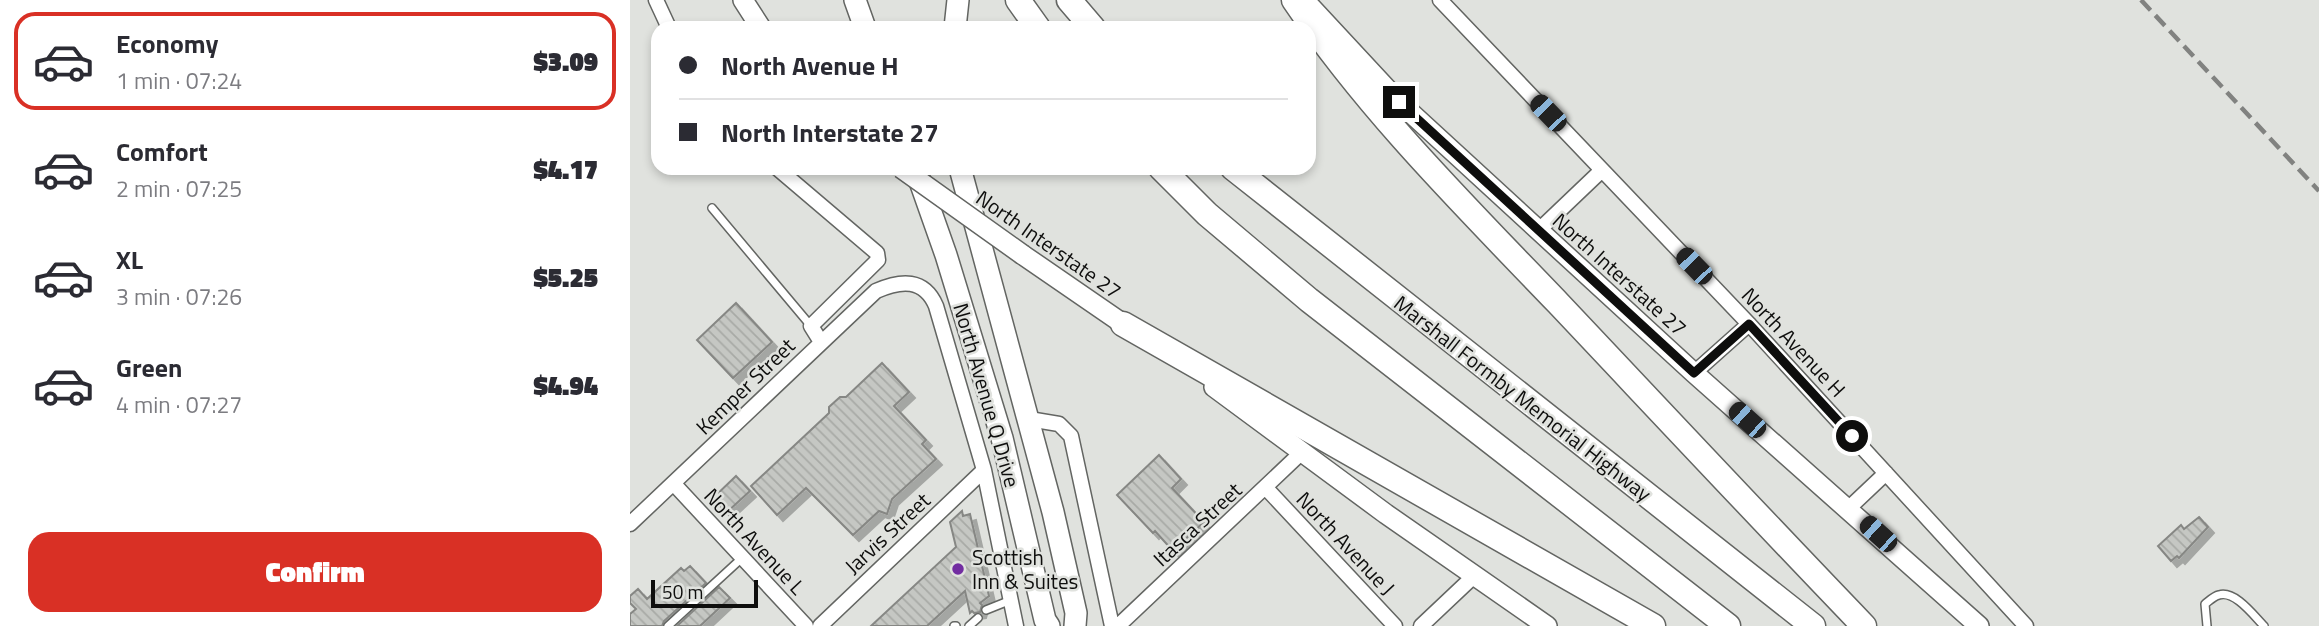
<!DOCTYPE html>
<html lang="en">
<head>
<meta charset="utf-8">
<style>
  body { margin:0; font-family:"Titillium Web",sans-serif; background:#f2f2f3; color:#2b2b33; height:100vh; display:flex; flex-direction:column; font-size:26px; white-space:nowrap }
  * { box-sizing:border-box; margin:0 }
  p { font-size:23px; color:#7c7c81 }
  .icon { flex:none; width:38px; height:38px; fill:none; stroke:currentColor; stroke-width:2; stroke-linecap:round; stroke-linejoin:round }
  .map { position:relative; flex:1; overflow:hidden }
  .panel { display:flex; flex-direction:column; background:#fff; width:630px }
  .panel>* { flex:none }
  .top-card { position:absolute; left:21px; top:21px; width:665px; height:154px; border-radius:21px; box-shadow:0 4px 10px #0003; display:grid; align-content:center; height:154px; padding:0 28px; background:#fff }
  .scale { position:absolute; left:21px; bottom:18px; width:107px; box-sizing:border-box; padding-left:7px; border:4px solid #0e0e0d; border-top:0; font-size:19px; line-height:24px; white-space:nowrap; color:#0e0e0d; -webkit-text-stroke:5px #e0e2de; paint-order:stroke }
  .end { position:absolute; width:32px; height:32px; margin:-16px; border:9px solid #0e0e0d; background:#fff; box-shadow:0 0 0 4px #fff }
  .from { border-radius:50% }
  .car { position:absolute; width:21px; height:42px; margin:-21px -10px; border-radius:9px; box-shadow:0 0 5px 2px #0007; background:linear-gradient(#222 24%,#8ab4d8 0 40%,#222 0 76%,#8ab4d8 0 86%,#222 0) }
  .top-card b { display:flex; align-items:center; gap:24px; height:66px; font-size:26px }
  .top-card b+b { border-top:2px solid #e1e1e2 }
  .top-card i { width:18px; height:18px; background:#2b2b33 }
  ul { padding:12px 0 0; list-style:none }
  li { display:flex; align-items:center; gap:21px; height:98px; margin:0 14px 10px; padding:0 14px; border:4px solid transparent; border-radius:21px }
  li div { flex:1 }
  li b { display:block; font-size:26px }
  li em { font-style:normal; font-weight:800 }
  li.active { border-color:#d93025 }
  li>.icon { width:63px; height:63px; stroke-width:1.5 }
  .cta { display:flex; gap:14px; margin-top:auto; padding:14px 28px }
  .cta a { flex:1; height:80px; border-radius:21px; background:#d93025; color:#fff; font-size:28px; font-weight:800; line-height:80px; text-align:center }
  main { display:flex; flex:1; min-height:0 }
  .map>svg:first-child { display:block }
</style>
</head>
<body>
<main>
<section class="panel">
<ul>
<li class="active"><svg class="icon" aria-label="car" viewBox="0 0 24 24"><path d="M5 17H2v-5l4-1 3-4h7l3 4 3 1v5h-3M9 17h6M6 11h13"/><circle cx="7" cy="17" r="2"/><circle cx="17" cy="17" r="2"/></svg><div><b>Economy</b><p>1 min · 07:24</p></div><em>$3.09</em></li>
<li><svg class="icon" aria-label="car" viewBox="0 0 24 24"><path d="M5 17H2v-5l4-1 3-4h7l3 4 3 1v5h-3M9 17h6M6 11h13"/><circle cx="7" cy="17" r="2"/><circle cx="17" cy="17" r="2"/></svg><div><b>Comfort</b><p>2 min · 07:25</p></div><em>$4.17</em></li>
<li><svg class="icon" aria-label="car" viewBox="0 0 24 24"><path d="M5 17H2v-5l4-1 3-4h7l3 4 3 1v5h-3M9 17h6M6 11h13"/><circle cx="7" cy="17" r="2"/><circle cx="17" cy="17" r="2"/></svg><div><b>XL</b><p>3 min · 07:26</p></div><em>$5.25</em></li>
<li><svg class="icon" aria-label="car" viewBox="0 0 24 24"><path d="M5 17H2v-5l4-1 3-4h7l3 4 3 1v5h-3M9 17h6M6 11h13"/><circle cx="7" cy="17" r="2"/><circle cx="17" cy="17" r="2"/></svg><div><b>Green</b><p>4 min · 07:27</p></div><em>$4.94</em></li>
</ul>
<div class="cta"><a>Confirm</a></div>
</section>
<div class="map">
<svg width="1689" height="626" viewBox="0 0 1689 626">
  <defs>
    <pattern id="building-back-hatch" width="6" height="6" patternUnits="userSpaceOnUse" patternTransform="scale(1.75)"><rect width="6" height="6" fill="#c5c7c3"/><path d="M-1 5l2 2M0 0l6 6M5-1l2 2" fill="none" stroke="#a8aaa6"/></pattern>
    <filter id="shadow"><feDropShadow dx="6" dy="6" stdDeviation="0" flood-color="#0004"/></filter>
  </defs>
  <rect width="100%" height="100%" fill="#e0e2de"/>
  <!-- building -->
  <path fill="url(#building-back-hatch)" stroke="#868784" stroke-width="2" filter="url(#shadow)" d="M106 303 142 342 103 378 67 340Z
    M252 363 279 392 264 406 296 440 292 444 306 459 262 499 257 514 249 511 223 535 176 488 147 515 121 486 199 413V407L210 397H216Z
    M529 455 551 479 542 488 574 522 543 551 525 531 523 533 487 495Z
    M106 476 120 491 96 513 83 498Z
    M332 511 333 516 340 514 359 596 350 603 352 605 350 612 344 613 342 611 340 613 335 591 297 626H241L326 547 320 522Z
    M1569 517 1578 527 1549 558 1547 556 1541 561 1528 546 1551 525 1554 529Z
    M60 566 76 583 34 621 32 626H0V614L6 609 0 603V596L8 589 17 599 51 568 54 571Z
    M89 587 100 598 70 626H47Z"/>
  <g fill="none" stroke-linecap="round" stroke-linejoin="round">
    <!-- lane casing -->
    <g stroke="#636562" stroke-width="10">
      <path id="lane" d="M82 208 181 326
        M356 610 381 600
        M38 626 112 558
        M324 626H326
        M339 626 348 618
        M1577 626 1575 604C1579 601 1584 596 1589 595 1605 590 1624 616 1634 626"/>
    </g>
    <!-- street casing -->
    <g stroke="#636562" stroke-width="17">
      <path id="street" d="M26 0 39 28
        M810 0 1119 324 1396 626
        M147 168 247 253 248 260 181 326 191 342
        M908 231 972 170
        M1064 373 1119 324
        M399 419 429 424 441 436 482 626
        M44 484 176 626
        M636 488 765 626
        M1219 508 1256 473
        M0 524 246 291C271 280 294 278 306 306L354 470 386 626
        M190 626 354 470
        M488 626 672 452
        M791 626 845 575"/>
    </g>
    <!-- secondary casing -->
    <g stroke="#636562" stroke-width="22">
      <path id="secondary" d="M113 0 131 28
        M678 4 769 102 1064 373 1349 626
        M393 255 505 332
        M584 387 756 514 917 626"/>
    </g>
    <!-- primary casing -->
    <g stroke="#636562" stroke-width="24">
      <path id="primary" d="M225 0 235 28
        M325 28 328 0
        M330 168 423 512 446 613 445 626
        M286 170 316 255 372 438 415 620 419 626"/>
    </g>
    <!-- highway casing -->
    <g stroke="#636562" stroke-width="27">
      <path id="highway" d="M388 0 408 28
        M439 0 463 28
        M664 0C739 111 835 206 928 303 1030 411 1131 519 1234 626
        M531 168 577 214 679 300 1098 626
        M603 168 1183 626
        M493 324 1023 626"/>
    </g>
    <!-- lane -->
    <use href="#lane" stroke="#fff" stroke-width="7"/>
    <!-- street -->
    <use href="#street" stroke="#fff" stroke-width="14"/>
    <!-- secondary -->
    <use href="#secondary" stroke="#fff" stroke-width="19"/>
    <!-- primary -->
    <use href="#primary" stroke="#fff" stroke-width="21"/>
    <!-- highway -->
    <use href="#highway" stroke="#fff" stroke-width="24"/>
    <!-- rail -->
    <path stroke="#818280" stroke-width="4.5" stroke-dasharray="14 7" stroke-linecap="butt" d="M1511 0 1689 191"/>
    <!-- secondary-bridge casing -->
    <g stroke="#636562" stroke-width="22" stroke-linecap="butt">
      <path id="secondary-bridge" d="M271 168 393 255"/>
    </g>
    <!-- secondary-bridge -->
    <use href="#secondary-bridge" stroke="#fff" stroke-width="19"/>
  </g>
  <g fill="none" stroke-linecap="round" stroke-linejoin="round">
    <!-- route -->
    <path stroke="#0e0e0d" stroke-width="9" d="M769 102 1064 373 1119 324 1222 436"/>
  </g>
  <!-- markers -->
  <circle fill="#722da1" stroke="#e0e2de" stroke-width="2.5" cx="328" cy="569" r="7"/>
  <g text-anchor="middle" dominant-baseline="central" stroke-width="5" stroke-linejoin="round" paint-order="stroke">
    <!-- street labels -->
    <g font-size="21" fill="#0e0e0d" stroke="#e0e2de">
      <text transform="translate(419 244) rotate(35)">North Interstate 27</text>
      <text transform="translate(990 274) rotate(42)">North Interstate 27</text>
      <text transform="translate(1164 342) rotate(47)">North Avenue H</text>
      <text transform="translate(115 386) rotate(-44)">Kemper Street</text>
      <text transform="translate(357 395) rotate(74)">North Avenue Q Drive</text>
      <text transform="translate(893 398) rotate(38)">Marshall Formby Memorial Highway</text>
      <text transform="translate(567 524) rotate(-43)">Itasca Street</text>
      <text transform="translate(257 533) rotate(-43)">Jarvis Street</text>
      <text transform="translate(125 541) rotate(47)">North Avenue L</text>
      <text transform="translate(716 543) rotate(47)">North Avenue J</text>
    </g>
    <!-- poi labels -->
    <g font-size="21" fill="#0e0e0d" stroke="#e0e2de" text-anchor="start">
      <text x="342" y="557">Scottish<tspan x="342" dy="24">Inn &amp; Suites</tspan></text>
    </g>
  </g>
</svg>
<div class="scale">50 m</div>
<i class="end from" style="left:1222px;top:436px"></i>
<i class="end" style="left:769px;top:102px"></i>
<i class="car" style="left:918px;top:113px;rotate:316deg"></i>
<i class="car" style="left:1064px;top:266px;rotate:316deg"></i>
<i class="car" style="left:1117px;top:420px;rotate:312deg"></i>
<i class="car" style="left:1248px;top:534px;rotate:312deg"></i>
<div class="top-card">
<b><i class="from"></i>North Avenue H</b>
<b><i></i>North Interstate 27</b>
</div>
</div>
</main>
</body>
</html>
